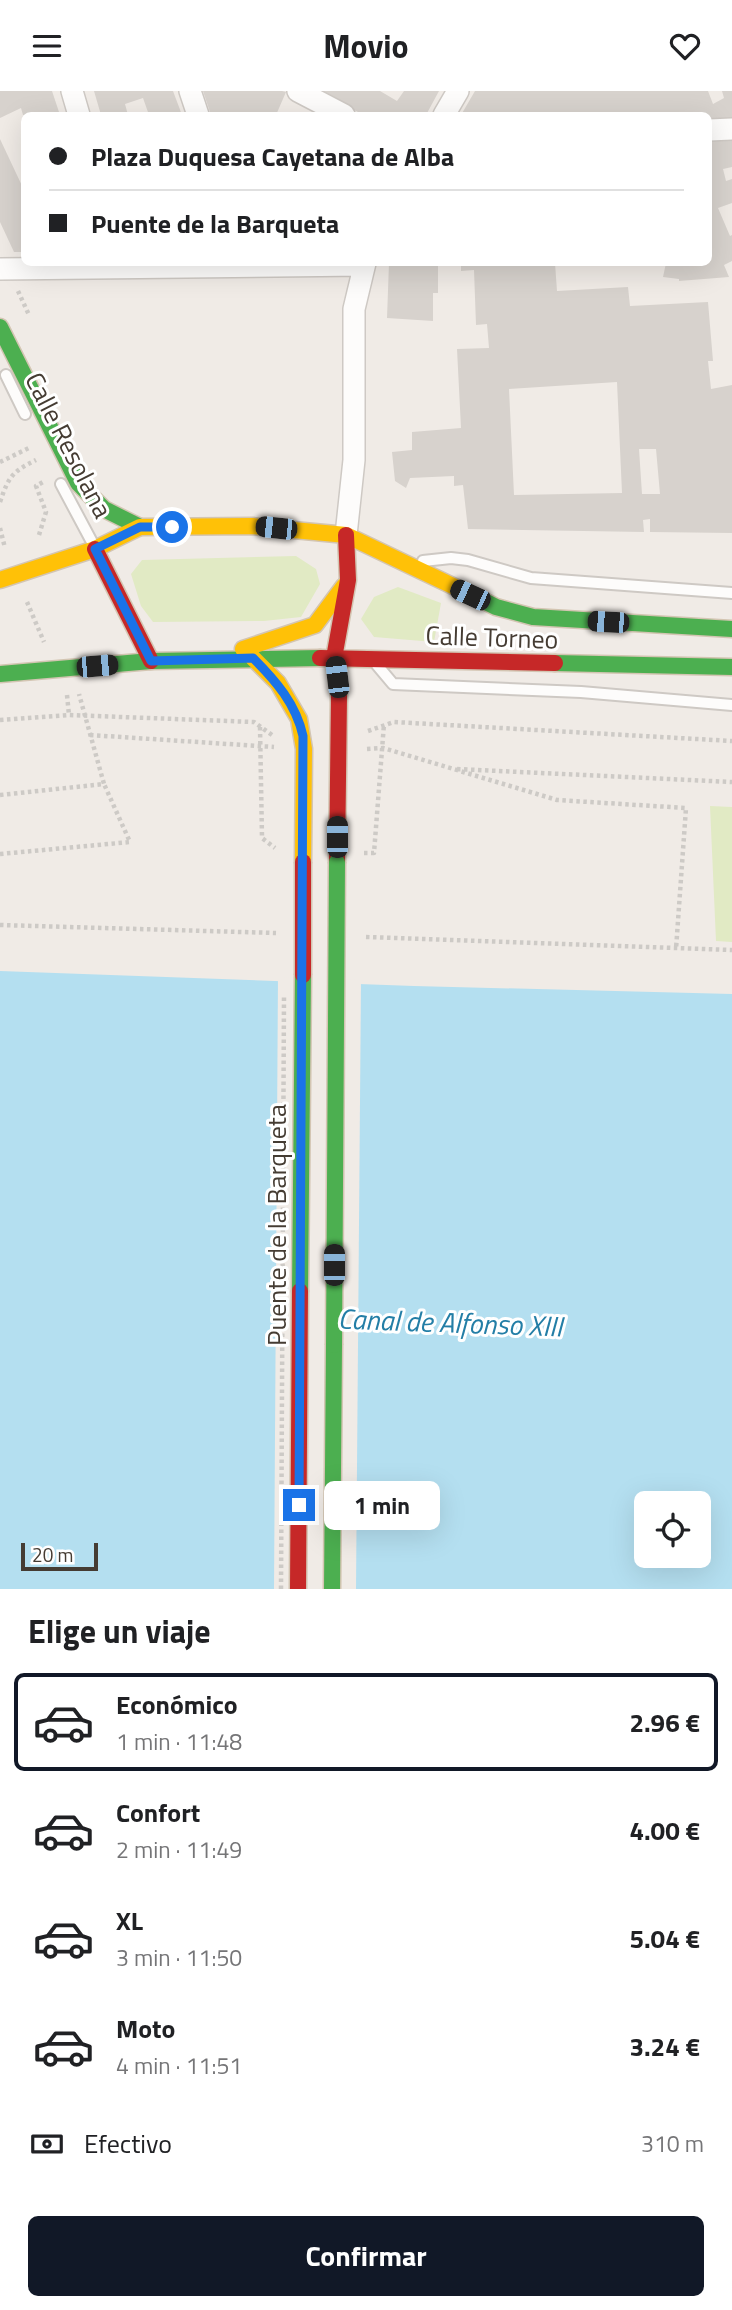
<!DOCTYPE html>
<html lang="es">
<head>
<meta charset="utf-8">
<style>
  body { margin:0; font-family:"Titillium Web",sans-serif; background:#f2f2f2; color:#202124; height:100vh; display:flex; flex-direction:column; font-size:26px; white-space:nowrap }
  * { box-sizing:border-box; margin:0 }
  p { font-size:23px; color:#757577 }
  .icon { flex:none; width:38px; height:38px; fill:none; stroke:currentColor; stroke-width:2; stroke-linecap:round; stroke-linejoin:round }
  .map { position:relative; height:1498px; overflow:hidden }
  .sheet { display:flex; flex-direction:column; background:#fff; flex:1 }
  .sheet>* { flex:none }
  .hud { position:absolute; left:21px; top:21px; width:691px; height:154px; border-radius:10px; box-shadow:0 7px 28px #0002; display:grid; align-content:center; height:154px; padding:0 28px; background:#fff }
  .fabs { position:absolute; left:634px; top:1400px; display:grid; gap:14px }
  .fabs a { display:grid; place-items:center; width:77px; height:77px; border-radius:10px; background:#fff; box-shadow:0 7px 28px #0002; font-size:35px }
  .scale { position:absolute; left:21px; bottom:18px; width:77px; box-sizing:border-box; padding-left:7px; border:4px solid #453c33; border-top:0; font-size:19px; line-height:24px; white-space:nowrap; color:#453c33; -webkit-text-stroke:5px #fff; paint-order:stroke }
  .end { position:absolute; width:32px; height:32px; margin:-16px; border:9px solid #1a73e8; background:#fff; box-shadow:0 0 0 4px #fff }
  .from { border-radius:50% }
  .bubble { position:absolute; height:49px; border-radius:10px; background:#fff; box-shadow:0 7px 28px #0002; font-size:23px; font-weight:700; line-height:49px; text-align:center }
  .car { position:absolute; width:21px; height:42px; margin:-21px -10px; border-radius:9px; box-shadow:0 0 5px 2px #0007; background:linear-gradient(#222 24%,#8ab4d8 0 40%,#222 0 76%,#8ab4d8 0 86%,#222 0) }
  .hud b { display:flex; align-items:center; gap:24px; height:66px; font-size:26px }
  .hud b+b { border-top:2px solid #e0e0e0 }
  .hud i { width:18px; height:18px; background:#202124 }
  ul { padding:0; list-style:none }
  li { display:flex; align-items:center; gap:21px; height:98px; margin:0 14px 10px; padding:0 14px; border:4px solid transparent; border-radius:10px }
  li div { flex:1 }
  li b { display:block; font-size:26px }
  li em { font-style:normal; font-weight:700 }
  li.selected { border-color:#111827 }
  li>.icon { width:63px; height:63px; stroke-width:1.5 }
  h2 { padding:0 28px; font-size:32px; line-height:84px }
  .pay { display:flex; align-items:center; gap:18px; height:77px; padding:0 28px; font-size:26px }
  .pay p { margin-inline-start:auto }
  .primary-button { display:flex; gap:14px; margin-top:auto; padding:14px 28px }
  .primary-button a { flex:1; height:80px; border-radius:10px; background:#111827; color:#fff; font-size:28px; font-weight:700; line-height:80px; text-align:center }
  header { display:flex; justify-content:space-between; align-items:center; height:91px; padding:0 28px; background:#fff; font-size:32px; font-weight:700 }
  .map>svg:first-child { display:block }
</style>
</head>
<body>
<header><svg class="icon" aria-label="menu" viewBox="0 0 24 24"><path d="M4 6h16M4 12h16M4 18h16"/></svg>Movio<svg class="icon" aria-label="heart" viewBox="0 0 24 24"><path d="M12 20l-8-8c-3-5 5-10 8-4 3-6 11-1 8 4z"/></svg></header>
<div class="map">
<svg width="732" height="1498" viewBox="0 0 732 1498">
  <rect width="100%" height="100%" fill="#f0ebe6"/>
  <!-- green -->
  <path fill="#e1eac4" d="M296 465 316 478 320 493 301 526 264 530 153 531 141 515 131 483 142 469Z
    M398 496 441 512 434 551 374 546 361 528 374 506Z
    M710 715 732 716V851L716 850Z"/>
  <!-- water -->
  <path fill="#b4dff0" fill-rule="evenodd" d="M0 880 414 895 732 903V1498H0ZM646 1412H698V1465H646Z"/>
  <!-- pier -->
  <path fill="#f0ebe6" d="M278 886 361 889 356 1498H274Z"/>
  <!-- building -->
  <path fill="#d7d2cd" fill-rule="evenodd" d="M0 0H52L60 24H23L21 17 0 27Z
    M94 0H173L182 24H149L143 7 125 13 128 24H101Z
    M203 0H282L286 1 276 24H249L247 21H241L238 24H211Z
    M316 0H380L397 10 404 0H439L426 24H364Z
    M475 0H708L713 13 724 7 722 0H732V28L709 32V24H461Z
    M732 47V76L723 78 726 90 732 88V112L718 117 730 145 732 144V170L724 174 729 186 679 190V188L663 186 666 172H709V48Z
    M0 48 24 99V161H14L0 131Z
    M389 172H438V202H433V230L387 227Z
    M461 172H555L557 200 628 196 630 215 708 211 713 270H708L711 298 732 294V442L650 441V428L643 429 644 441 468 438 463 394 454 395V385L410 387 406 397 395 390 392 361 412 359V341L461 337 457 258 489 257 487 233 476 234 474 179 461 180ZM617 291 622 402 514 404 509 298ZM639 358H656L660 403H642Z"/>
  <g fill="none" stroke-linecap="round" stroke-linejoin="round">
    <!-- lane casing -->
    <g stroke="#cec9c4" stroke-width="14">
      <path id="lane" d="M6 284 25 323
        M61 393 93 453
        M423 470 451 467 468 469 531 487 732 502
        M377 574 393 593 581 601 732 614"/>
    </g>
    <!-- street casing -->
    <g stroke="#cec9c4" stroke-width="24">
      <path id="street" d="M72 0 79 24
        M190 0 198 24
        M298 0 344 24
        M444 24 458 0
        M709 39 732 38
        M0 178 363 174
        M346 444 354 369V218L365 172"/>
    </g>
    <!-- fast casing -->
    <g stroke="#d3c5b2" stroke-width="19">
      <path id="fast" d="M0 236 78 392 104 418 140 436
        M478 507 496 516 533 526 732 538
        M555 572 732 576
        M0 583 151 570 320 567
        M300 1200 303 884
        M332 1498 334 1254"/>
    </g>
    <!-- slow casing -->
    <g stroke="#d3c5b2" stroke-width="19">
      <path id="slow" d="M0 489 95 458 140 436 252 435 346 444 478 507
        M243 558 315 534 344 495
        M253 567 278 592 299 628 304 658 303 771"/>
    </g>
    <!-- jam casing -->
    <g stroke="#d3c5b2" stroke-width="19">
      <path id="jam" d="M95 458 151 570
        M320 567 555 572
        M337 771 339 605 334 567 348 489 346 444
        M298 1498 300 1200"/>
    </g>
    <!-- path -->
    <path stroke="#cdcac6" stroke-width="4.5" stroke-dasharray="3.5 3.5" stroke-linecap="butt" d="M18 200 29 224
      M0 371 29 357
      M0 411C9 385 12 381 36 369
      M0 437 5 457
      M39 444 46 421 36 395 43 391
      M27 511 44 551
      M67 604 69 624
      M0 629 69 624 254 631 272 644
      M260 636 262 747 275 757
      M368 640 394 631 732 650
      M90 644 274 656
      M367 658 383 657 557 709 686 717 676 858
      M457 678 732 691
      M0 704 104 693 79 603
      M364 762H374L384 633
      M0 763 130 751 104 693
      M0 834 276 842
      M366 846 732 859"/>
    <!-- lane -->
    <use href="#lane" stroke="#fdfcfb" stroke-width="10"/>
    <!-- street -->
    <use href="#street" stroke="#fdfcfb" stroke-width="21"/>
    <!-- fast -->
    <use href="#fast" stroke="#4caf50" stroke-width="16"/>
    <!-- slow -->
    <use href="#slow" stroke="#ffc107" stroke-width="16"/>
    <!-- jam -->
    <use href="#jam" stroke="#c62828" stroke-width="16"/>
    <!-- fast-bridge casing -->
    <g stroke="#d3c5b2" stroke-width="19" stroke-linecap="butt">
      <path id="fast-bridge" d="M334 1254 337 771"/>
    </g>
    <!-- jam-bridge casing -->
    <g stroke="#d3c5b2" stroke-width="19" stroke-linecap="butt">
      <path id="jam-bridge" d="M303 771V884"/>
    </g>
    <!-- path-bridge -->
    <path stroke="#cdcac6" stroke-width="4.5" stroke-dasharray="3.5 3.5" stroke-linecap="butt" d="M281 1498 284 905"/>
    <!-- fast-bridge -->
    <use href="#fast-bridge" stroke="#4caf50" stroke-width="16"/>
    <!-- jam-bridge -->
    <use href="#jam-bridge" stroke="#c62828" stroke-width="16"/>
  </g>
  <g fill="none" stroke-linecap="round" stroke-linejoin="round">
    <!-- route -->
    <path stroke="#1a73e8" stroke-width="9" d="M172 436H140L95 458 151 570 253 567C276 590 296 613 303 645L299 1414"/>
  </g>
  <g text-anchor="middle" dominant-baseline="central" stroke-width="6" stroke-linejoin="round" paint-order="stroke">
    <!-- street labels -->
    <g font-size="26" fill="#453c33" stroke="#fff">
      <text transform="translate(69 354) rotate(63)">Calle Resolana</text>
      <text transform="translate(492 546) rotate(2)">Calle Torneo</text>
      <text transform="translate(276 1134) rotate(-90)">Puente de la Barqueta</text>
    </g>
    <!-- water labels -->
    <g font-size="28" font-style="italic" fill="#237ea6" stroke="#fff">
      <text transform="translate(450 1231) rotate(2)">Canal de Alfonso XIII</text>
    </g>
  </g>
</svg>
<div class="fabs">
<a><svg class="icon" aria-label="locate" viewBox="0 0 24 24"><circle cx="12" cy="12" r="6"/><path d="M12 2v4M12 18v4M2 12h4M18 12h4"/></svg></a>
</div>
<div class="scale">20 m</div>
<i class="end from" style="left:172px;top:436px"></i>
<i class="end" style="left:299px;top:1414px"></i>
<div class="bubble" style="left:324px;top:1390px;width:116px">1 min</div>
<i class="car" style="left:276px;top:437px;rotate:276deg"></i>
<i class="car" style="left:470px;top:504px;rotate:295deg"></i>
<i class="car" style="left:608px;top:531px;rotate:273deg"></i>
<i class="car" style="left:97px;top:575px;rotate:85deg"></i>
<i class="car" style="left:337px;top:586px;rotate:353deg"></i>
<i class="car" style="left:337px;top:746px;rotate:0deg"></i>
<i class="car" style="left:334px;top:1174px;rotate:0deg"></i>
<div class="hud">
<b><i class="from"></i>Plaza Duquesa Cayetana de Alba</b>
<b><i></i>Puente de la Barqueta</b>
</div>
</div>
<section class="sheet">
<h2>Elige un viaje</h2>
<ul>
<li class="selected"><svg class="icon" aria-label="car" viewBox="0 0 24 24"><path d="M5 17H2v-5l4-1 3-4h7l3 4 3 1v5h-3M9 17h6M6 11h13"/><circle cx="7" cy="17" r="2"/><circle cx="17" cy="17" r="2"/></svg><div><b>Económico</b><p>1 min · 11:48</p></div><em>2.96 €</em></li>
<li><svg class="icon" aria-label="car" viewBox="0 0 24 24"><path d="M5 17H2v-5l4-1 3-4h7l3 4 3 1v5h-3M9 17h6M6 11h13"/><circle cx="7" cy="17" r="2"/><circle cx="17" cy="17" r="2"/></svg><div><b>Confort</b><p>2 min · 11:49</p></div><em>4.00 €</em></li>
<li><svg class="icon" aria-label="car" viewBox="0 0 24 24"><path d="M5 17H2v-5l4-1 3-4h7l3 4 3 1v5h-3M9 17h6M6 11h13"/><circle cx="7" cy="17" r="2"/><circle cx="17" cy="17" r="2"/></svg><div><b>XL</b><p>3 min · 11:50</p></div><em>5.04 €</em></li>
<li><svg class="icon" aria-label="car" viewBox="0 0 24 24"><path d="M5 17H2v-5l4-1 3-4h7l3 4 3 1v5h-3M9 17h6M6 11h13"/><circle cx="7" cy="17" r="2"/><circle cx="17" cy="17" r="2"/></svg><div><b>Moto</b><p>4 min · 11:51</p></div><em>3.24 €</em></li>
</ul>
<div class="pay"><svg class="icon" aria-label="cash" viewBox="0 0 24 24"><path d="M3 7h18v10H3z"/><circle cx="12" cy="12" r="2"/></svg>Efectivo<p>310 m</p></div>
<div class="primary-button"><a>Confirmar</a></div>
</section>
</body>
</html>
